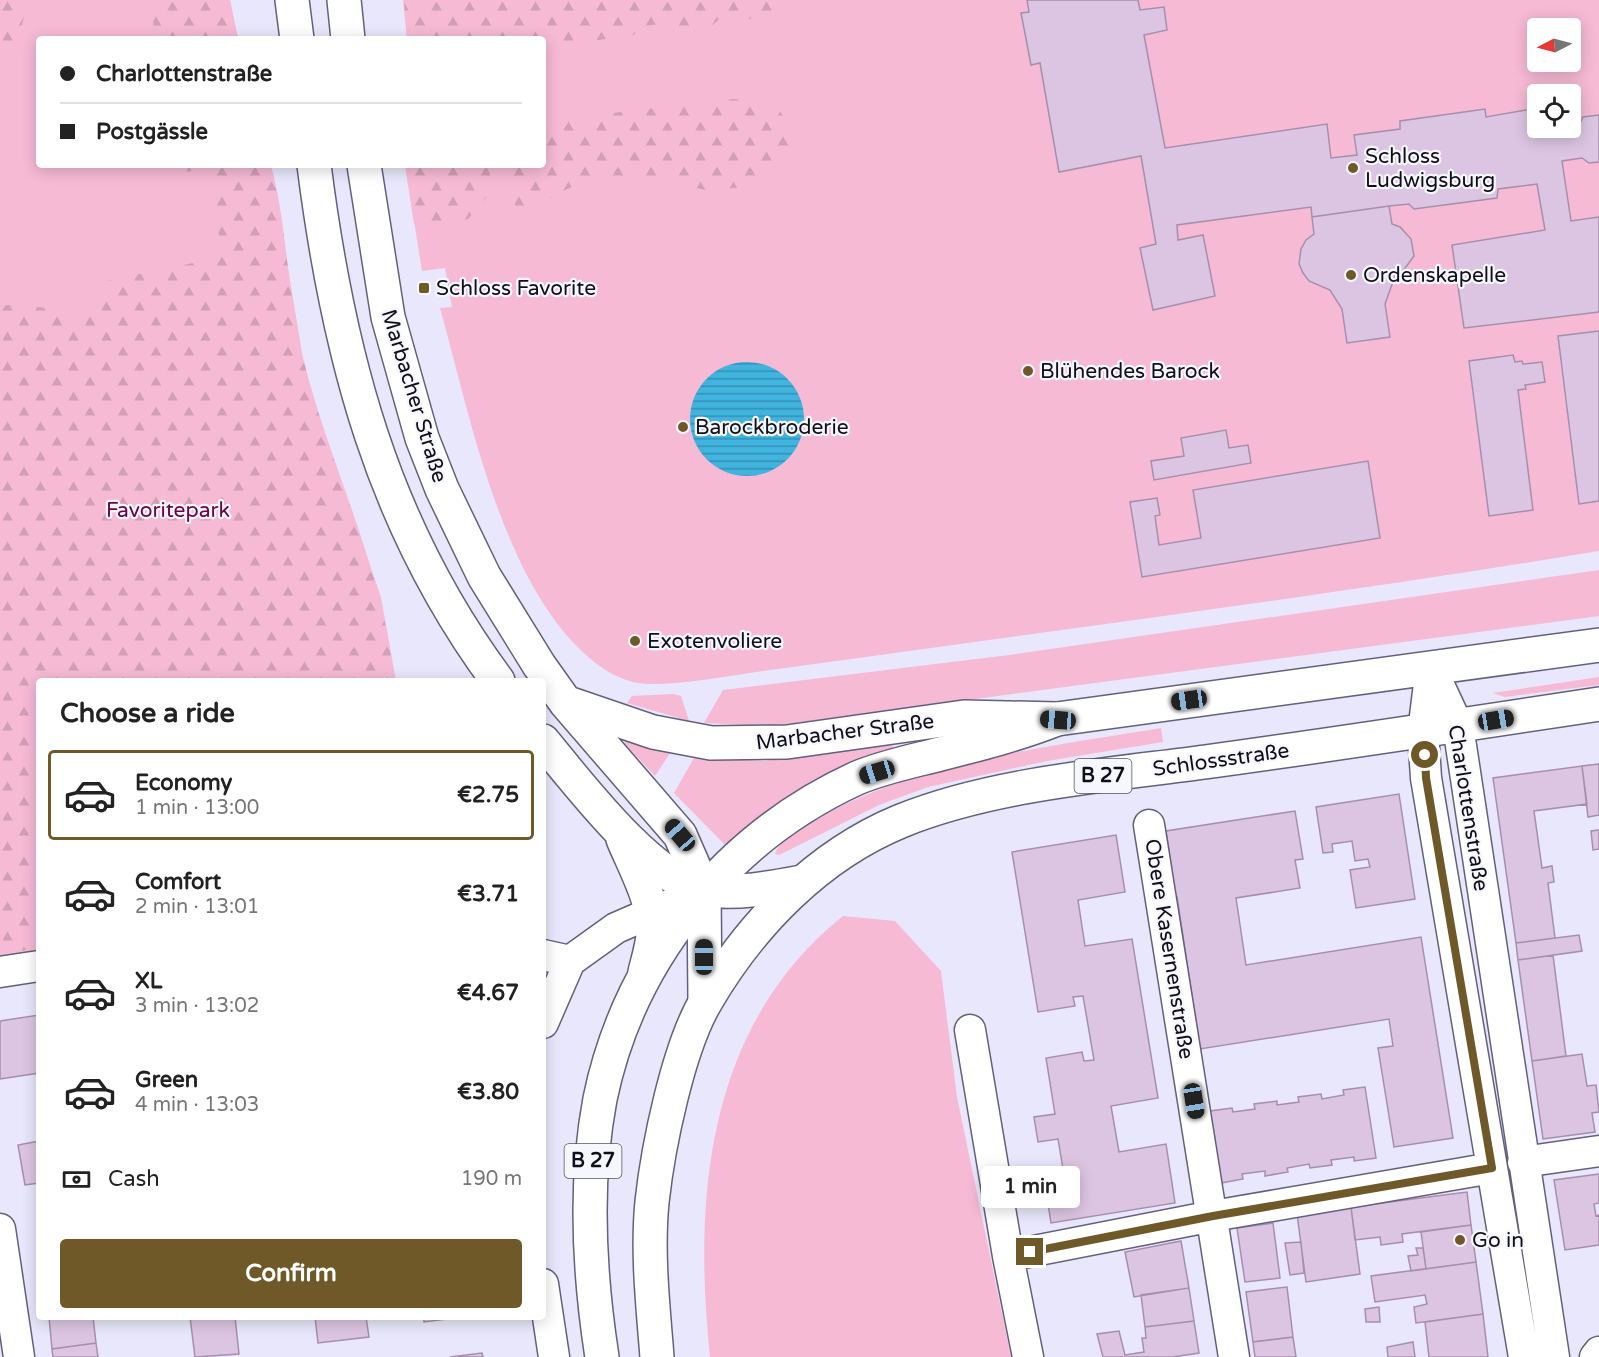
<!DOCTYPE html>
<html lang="en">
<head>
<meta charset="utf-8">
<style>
  body { margin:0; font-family:"Varela Round",sans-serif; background:#f2f2f2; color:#222; height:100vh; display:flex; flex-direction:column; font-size:22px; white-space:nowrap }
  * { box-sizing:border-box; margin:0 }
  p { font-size:20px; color:#767676 }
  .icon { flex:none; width:33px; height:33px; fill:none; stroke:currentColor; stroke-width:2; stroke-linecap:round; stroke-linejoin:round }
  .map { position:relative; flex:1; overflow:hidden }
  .panel { position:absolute; left:36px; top:678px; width:510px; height:642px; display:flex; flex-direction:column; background:#fff; border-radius:6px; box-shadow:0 3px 15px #0003 }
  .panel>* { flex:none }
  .banner { position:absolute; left:36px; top:36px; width:510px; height:132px; border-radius:6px; box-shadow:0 3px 15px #0003; display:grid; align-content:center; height:132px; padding:0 24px; background:#fff }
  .needle { width:39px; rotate:264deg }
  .tools { position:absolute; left:1527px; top:18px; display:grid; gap:12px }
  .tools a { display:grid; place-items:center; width:54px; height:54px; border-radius:6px; background:#fff; box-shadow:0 3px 15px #0003; font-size:30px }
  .end { position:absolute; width:27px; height:27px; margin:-14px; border:8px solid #705929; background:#fff; box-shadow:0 0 0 3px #fff }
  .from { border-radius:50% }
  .bubble { position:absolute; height:42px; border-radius:6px; background:#fff; box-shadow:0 3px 15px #0003; font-size:20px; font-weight:700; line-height:42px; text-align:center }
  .car { position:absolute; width:18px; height:36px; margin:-18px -9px; border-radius:8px; box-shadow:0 0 4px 2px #0007; background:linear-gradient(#222 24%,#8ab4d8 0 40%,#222 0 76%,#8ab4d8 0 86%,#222 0) }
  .banner b { display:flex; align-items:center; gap:21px; height:57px; font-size:22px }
  .banner b+b { border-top:2px solid #e0e0e0 }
  .banner i { width:15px; height:15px; background:#222 }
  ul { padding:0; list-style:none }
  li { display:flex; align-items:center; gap:18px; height:90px; margin:0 12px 9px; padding:0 12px; border:3px solid transparent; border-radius:6px }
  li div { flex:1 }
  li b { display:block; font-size:22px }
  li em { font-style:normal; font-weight:700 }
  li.active { border-color:#705929 }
  li>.icon { width:54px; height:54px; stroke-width:1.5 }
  h2 { padding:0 24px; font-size:27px; line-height:72px }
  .pay { display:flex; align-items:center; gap:15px; height:66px; padding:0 24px; font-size:22px }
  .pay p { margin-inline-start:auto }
  .action { display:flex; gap:12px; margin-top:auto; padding:12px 24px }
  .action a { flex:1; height:69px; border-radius:6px; background:#705929; color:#fff; font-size:24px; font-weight:700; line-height:69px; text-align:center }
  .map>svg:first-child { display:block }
</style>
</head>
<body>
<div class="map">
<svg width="1599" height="1357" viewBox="0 0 1599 1357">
  <defs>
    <pattern id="forest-firs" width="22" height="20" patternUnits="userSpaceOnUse" patternTransform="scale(1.5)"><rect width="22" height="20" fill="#f6bad4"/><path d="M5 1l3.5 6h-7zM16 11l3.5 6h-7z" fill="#d29fb5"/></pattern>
    <pattern id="water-rules" width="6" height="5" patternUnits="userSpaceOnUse" patternTransform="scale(1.5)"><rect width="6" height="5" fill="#40b3df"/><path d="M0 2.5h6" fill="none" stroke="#3490b4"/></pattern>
  </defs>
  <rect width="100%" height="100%" fill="#e8e7fc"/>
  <!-- green -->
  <path fill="#f6bad4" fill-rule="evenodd" d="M0 0H230L238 39H39V165H271L303 359 320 422 381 597 396 681H39V954L0 960Z
    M403 0H1599V551C1387 586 1173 615 960 644 895 653 829 662 763 671 727 676 687 684 651 684 634 684 618 678 604 669 505 602 471 418 440 308L452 307 445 268 422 271 405 165H543V39H407ZM1538 28H1570V62H1538ZM1538 94H1570V128H1538Z
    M1599 570V616L772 726 704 723 723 690 1009 655Z
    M1599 677V685L1505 697 1493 693Z
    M673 694 681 696 689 721 627 703 632 696Z
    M1161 728 1163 742 1047 761 928 787 879 805 779 855 775 854C778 842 799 830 809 824 913 761 1043 748 1161 728Z
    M627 739 672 750 655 776 626 745 624 740Z
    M888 744 894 747C882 757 864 758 850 763 804 782 761 811 727 847L674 793 695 756 764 761Z
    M843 916 895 921 941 971 957 1097 1011 1357H710C693 1196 707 1025 843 916Z"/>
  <!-- forest -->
  <path fill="url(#forest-firs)" d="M0 0H28L16 49 0 66Z
    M151 0H230L238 39H155Z
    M414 0H777L768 20 722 17 710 27 689 32 676 26 660 24 638 27 634 35 543 48V39H407L404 2Z
    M733 99C778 100 785 106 794 151L751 187 706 190 648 178 580 182 530 210 516 207 511 196 507 165H543V121Z
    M173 165H271C288 229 287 298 304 362 331 469 384 570 394 681H39V948L0 954V306L20 304 97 316 101 282 222 257 210 169 175 173Z
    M405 165H489L492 191 468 219 454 223 414 224Z"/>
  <!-- water -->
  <path fill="url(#water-rules)" d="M690 419a57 57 0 1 1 114 0a57 57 0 1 1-114 0Z"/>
  <!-- building -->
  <path fill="#dcc5e2" stroke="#a68fab" stroke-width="1.5" d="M1027 0H1138L1140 10 1164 7 1167 30 1144 35 1165 148 1327 124 1331 158 1357 155 1354 135 1400 129V121L1485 109 1486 117 1532 109 1538 115V128H1570V125L1580 123 1583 117 1599 115V162L1589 163 1582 158 1562 161 1571 221 1599 217V312L1464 328 1452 245 1545 230 1537 184 1498 189 1497 198 1414 209 1409 204 1389 206 1312 217 1311 207 1177 225 1178 240 1203 235 1215 296 1153 310 1140 248 1156 244 1141 156 1059 172 1040 63 1031 65 1021 13 1029 12Z
    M1389 206 1392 224 1400 227 1411 239 1414 256 1403 271 1395 276 1385 304 1390 337 1347 343 1342 309 1330 290 1309 281 1303 273 1299 264 1301 249 1306 240 1314 234 1312 217Z
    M1599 331V501L1579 504 1558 336Z
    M1513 355 1515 362 1522 361 1523 364 1542 362 1545 382 1525 385 1526 389 1518 390 1533 510 1489 516 1469 361Z
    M1226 430 1229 448 1248 445 1251 463 1154 480 1151 461 1184 456 1181 438Z
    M1368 461 1380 538 1142 577 1130 502 1157 498 1160 515 1155 516 1159 545 1201 538 1193 490Z
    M1599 764V815L1588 817 1582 766Z
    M1582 766 1587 804 1534 811 1542 868 1552 866 1554 882 1548 883 1555 938 1516 943 1493 778Z
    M1399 794 1415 899 1356 908 1350 870 1370 867 1368 859 1355 861 1352 841 1332 844 1333 852 1323 853 1316 807Z
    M1295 811 1303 859 1295 860 1300 888 1236 898 1246 965 1421 937 1453 1138 1394 1147 1378 1048 1393 1046 1389 1019 1200 1049 1177 897 1172 898 1167 864H1171L1166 831Z
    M1599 830V849L1593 850 1591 831Z
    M1116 835 1125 892 1078 900 1085 946 1132 939 1158 1098 1111 1106 1119 1152 1166 1144 1175 1203 1051 1223 1044 1178 1064 1175 1058 1139 1038 1142 1034 1117 1055 1114 1046 1058 1082 1052 1084 1061 1094 1060 1083 996 1073 997 1075 1006 1038 1012 1012 852Z
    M1579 935 1582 951 1518 960 1516 943Z
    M1553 955 1566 1056 1532 1061 1518 960Z
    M39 1015V1073L0 1079V1021Z
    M1582 1054 1587 1086 1596 1085 1599 1112 1592 1113 1595 1132 1543 1139 1532 1061Z
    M1365 1087 1376 1158 1354 1161V1157L1331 1160 1332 1165 1310 1168 1309 1164 1287 1168 1288 1172 1265 1176V1171L1242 1174 1243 1179 1221 1183 1210 1111 1232 1108 1233 1112 1255 1109 1254 1104 1277 1101V1105L1299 1102 1298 1097 1321 1094 1322 1099 1344 1095 1343 1090Z
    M39 1141V1183L25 1185 18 1145Z
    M1599 1174V1203L1594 1204 1596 1216 1599 1215V1245L1565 1250 1554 1180Z
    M1467 1192 1471 1225 1402 1234 1403 1242 1381 1245 1380 1237 1355 1240 1351 1207Z
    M1351 1207 1360 1274 1306 1282 1297 1214Z
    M1273 1223 1280 1278 1245 1282 1237 1228Z
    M1471 1225 1476 1262 1426 1269 1421 1232Z
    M1181 1241 1189 1288 1134 1297 1125 1252Z
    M1301 1242 1304 1273 1290 1275 1285 1243Z
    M1416 1248H1423L1426 1269 1411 1271 1408 1256 1418 1255Z
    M1476 1262 1483 1314 1416 1323 1414 1307 1427 1304 1425 1295 1375 1302 1371 1276Z
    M1287 1287 1293 1337 1253 1342 1246 1292Z
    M1189 1288 1194 1321 1145 1327 1141 1295Z
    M1379 1307 1380 1322H1366L1365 1309Z
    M1483 1314 1488 1357H1429L1425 1322Z
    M49 1317H93L96 1343 52 1349Z
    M190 1317H235L239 1354 195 1357Z
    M315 1317H366L369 1337 318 1343Z
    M424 1317H463L424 1322Z
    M1194 1321 1199 1353 1172 1357H1103L1097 1334 1119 1331 1125 1355 1144 1352 1142 1338H1146L1145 1327Z
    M1293 1337 1296 1357H1255L1253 1342Z
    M1413 1342 1415 1357H1388L1387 1347Z
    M96 1343 98 1357H53L52 1349Z
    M482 1353 483 1357H450Z"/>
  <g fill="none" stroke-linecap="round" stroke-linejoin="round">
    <!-- minor casing -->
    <g stroke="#63607e" stroke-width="33">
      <path id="minor" d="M1431 668 1458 726 1554 1357
        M1431 668 1423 732 1426 778 1524 1357
        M1149 825 1234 1357
        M543 955 570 961
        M0 972 39 966
        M543 1023 570 961 616 928 704 890
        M970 1030 1008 1256 1028 1357
        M1523 1162 1599 1151
        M0 1229 19 1357
        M1008 1256 1213 1216 1492 1168
        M543 1284 554 1357
        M1595 1357 1599 1352"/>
    </g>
    <!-- secondary casing -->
    <g stroke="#63607e" stroke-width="36">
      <path id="secondary" d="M292 0 297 39
        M344 0 348 39
        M314 165C338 354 382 525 498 681
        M364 165 388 317 422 438 442 489 484 576 539 665 566 703 680 835 704 890 705 1002
        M568 703 653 732 711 743 787 742 964 717 1057 719
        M543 741C577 782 653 883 706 890 739 894 770 888 802 882
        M623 839C635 868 655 902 653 935 652 947 648 960 645 972"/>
    </g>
    <!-- primary casing -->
    <g stroke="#63607e" stroke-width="36">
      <path id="primary" d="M602 1357C589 1273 584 1183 600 1099 629 958 726 838 857 778 883 767 913 761 940 754 980 744 1019 734 1057 719L1599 645
        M657 1357C653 1306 647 1253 652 1202 658 1147 678 1048 706 1001 751 924 818 855 901 821 992 784 1108 775 1205 762 1337 744 1468 724 1599 704"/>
    </g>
    <!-- minor -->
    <use href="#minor" stroke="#fff" stroke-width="30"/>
    <!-- secondary -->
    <use href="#secondary" stroke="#fff" stroke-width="33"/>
    <!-- primary -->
    <use href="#primary" stroke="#fff" stroke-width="33"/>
  </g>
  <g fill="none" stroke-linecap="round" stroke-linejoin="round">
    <!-- route -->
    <path stroke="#705929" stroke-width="8" d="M1030 1252 1213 1216 1492 1168 1426 778 1425 755"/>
  </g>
  <!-- markers -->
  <g fill="#705929" stroke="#f6f6fd" stroke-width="2">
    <circle cx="1353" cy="168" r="6"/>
    <circle cx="1351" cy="275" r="6"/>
    <rect x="418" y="282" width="12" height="12" rx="3"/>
    <circle cx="1028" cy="371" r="6"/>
    <circle cx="683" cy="427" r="6"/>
    <circle cx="635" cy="641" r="6"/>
    <circle cx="1460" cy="1240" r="6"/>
  </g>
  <g text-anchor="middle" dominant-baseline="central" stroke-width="4.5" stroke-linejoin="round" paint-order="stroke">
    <!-- shield labels -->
    <g fill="#f6f6fd" stroke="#55545e" stroke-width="1.5">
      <rect x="1074.5" y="759" width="57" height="34" rx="4.5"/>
      <rect x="564.5" y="1144" width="57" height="34" rx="4.5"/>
    </g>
    <g font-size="20" font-weight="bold" fill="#100e1a">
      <text x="1103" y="776">B 27</text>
      <text x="593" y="1161">B 27</text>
    </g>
    <!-- poi labels -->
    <g font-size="21" fill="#100e1a" stroke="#f6f6fd" text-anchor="start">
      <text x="1365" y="156">Schloss<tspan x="1365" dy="24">Ludwigsburg</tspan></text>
      <text x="1363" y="275">Ordenskapelle</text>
      <text x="436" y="288">Schloss Favorite</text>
      <text x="1040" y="371">Blühendes Barock</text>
      <text x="695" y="427">Barockbroderie</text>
      <text x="647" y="641">Exotenvoliere</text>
      <text x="1472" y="1240">Go in</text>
    </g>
    <!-- street labels -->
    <g font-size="21" fill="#100e1a" stroke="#f6f6fd">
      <text transform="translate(414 396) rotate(73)">Marbacher Straße</text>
      <text transform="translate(845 732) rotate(-7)">Marbacher Straße</text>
      <text transform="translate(1221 760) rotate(-8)">Schlossstraße</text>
      <text transform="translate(1468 808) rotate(81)">Charlottenstraße</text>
      <text transform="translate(1169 949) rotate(81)">Obere Kasernenstraße</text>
    </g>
    <!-- park labels -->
    <g font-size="21" fill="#6e0045" stroke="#f6f6fd">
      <text x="168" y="510">Favoritepark</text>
    </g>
  </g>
</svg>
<div class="tools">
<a><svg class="needle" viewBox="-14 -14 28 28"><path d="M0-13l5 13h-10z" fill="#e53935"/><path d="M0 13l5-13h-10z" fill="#767676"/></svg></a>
<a><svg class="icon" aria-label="locate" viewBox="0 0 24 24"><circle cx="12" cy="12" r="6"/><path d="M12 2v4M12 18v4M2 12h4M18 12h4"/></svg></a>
</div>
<i class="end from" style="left:1425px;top:755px"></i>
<i class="end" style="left:1030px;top:1252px"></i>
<div class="bubble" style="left:981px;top:1166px;width:99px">1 min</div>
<i class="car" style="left:1189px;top:700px;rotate:262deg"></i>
<i class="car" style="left:1058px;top:720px;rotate:274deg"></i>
<i class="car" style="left:1496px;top:720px;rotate:81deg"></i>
<i class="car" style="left:877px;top:772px;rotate:253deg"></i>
<i class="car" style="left:680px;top:835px;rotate:319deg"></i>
<i class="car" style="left:704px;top:957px;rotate:0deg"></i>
<i class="car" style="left:1194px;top:1101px;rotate:171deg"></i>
<div class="banner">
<b><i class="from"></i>Charlottenstraße</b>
<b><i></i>Postgässle</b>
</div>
<section class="panel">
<h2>Choose a ride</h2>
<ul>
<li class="active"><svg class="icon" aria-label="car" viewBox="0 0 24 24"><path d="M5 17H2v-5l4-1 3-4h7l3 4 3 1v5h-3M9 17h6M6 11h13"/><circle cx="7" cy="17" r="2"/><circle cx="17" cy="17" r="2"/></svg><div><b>Economy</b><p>1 min · 13:00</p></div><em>€2.75</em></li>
<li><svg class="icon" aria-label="car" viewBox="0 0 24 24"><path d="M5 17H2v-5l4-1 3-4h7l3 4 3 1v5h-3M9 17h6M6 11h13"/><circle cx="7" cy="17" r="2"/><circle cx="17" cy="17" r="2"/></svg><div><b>Comfort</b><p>2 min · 13:01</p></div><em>€3.71</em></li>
<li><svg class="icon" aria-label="car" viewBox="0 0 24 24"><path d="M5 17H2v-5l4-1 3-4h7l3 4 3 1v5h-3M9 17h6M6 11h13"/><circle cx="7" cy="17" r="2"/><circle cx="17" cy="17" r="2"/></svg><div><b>XL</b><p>3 min · 13:02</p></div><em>€4.67</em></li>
<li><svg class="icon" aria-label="car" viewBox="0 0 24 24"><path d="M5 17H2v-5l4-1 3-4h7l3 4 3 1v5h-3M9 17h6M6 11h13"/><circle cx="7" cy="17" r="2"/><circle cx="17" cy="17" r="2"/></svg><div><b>Green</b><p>4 min · 13:03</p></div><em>€3.80</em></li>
</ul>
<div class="pay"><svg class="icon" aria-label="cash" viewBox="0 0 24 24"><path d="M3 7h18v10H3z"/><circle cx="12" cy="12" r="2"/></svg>Cash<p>190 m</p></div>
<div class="action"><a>Confirm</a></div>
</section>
</div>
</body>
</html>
